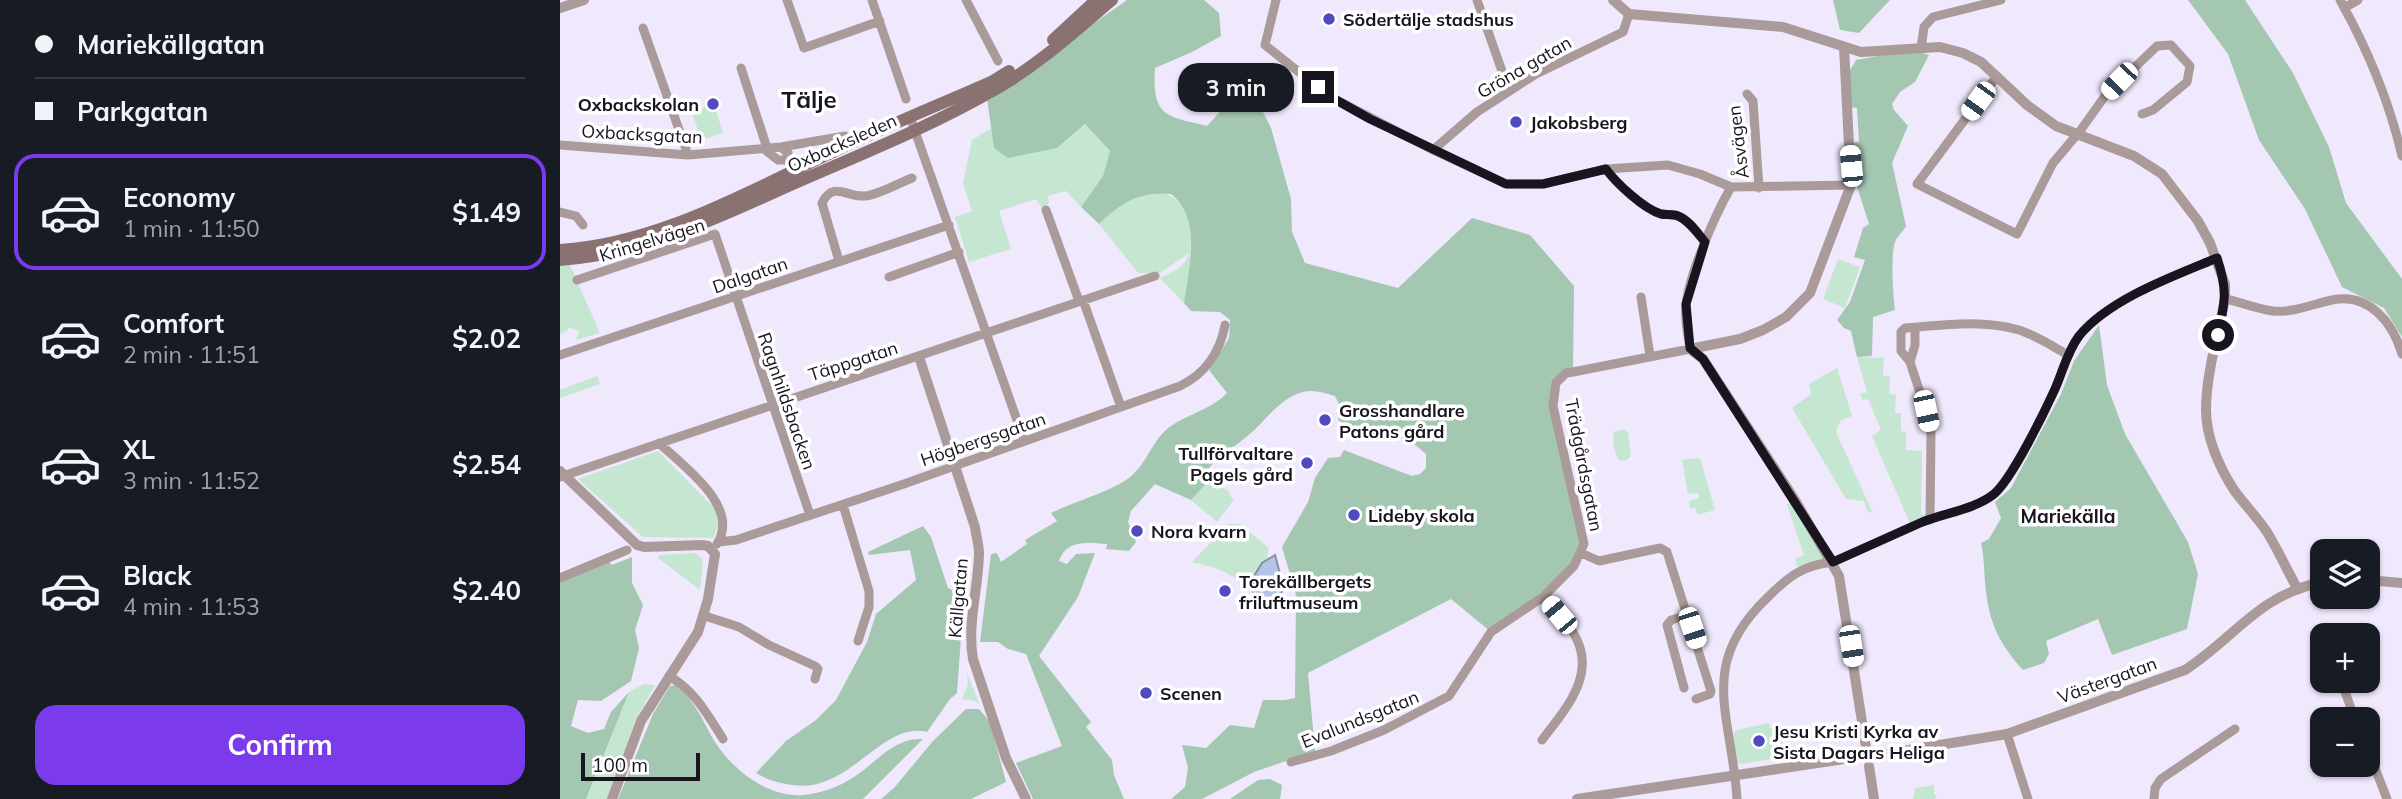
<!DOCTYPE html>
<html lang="en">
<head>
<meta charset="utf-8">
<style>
  body { margin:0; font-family:Mulish,sans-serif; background:#242831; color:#f1f3f6; height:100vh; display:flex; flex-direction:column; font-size:26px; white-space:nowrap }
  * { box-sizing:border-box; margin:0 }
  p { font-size:23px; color:#9ea1a6 }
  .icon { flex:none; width:38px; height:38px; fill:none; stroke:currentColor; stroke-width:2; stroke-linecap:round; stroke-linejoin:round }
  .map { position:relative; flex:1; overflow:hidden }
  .panel { display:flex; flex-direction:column; background:#171b24; width:560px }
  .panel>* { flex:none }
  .top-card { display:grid; align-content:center; height:154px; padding:0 35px; background:#171b24 }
  .fabs { position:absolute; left:1750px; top:539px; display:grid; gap:14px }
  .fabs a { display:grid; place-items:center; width:70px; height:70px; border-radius:14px; background:#171b24; box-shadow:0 2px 5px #0004; font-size:35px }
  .scale { position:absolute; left:21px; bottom:18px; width:119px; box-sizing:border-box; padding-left:7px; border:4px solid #191520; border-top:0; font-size:19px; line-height:24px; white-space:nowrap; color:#191520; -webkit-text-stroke:5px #fff; paint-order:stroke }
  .end { position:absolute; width:32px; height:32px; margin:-16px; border:9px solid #191520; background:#fff; box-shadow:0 0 0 4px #fff }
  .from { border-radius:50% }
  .bubble { position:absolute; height:49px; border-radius:21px; background:#171b24; box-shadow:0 2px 5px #0004; font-size:23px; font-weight:700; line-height:49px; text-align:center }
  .car { position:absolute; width:21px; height:42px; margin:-21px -10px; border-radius:9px; box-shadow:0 0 5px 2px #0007; background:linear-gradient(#fff 24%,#345 0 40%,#fff 0 76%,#345 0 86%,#fff 0) }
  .top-card b { display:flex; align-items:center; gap:24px; height:66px; font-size:26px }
  .top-card b+b { border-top:2px solid #363941 }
  .top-card i { width:18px; height:18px; background:#f1f3f6 }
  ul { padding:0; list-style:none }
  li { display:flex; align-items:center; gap:21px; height:116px; margin:0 14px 10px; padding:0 21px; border:4px solid transparent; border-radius:21px }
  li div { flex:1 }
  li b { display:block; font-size:26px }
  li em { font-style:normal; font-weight:700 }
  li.current { border-color:#7c3aed }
  li>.icon { width:63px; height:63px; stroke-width:1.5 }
  .primary-button { display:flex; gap:14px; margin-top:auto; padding:14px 35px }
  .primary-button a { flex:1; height:80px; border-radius:21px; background:#7c3aed; color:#fff; font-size:28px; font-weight:700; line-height:80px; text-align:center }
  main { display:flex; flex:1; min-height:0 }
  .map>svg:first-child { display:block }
</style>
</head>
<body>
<main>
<section class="panel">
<div class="top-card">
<b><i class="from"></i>Mariekällgatan</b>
<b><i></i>Parkgatan</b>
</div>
<ul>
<li class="current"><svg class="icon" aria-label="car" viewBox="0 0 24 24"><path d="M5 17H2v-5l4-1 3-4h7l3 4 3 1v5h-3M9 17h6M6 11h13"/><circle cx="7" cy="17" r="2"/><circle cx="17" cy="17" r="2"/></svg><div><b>Economy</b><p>1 min · 11:50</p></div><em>$1.49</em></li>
<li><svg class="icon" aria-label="car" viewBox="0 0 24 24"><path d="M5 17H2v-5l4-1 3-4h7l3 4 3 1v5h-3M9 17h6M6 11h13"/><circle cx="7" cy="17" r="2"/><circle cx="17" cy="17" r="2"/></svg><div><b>Comfort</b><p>2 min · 11:51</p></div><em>$2.02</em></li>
<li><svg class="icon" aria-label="car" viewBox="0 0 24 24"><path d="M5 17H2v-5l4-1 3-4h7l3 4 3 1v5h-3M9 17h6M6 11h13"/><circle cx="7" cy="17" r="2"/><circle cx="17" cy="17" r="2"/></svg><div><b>XL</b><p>3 min · 11:52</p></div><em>$2.54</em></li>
<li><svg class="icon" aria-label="car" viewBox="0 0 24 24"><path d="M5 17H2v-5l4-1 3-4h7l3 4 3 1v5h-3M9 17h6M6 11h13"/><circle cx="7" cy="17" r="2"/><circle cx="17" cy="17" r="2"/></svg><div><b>Black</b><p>4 min · 11:53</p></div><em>$2.40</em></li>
</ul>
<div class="primary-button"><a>Confirm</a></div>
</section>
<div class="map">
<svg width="1842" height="799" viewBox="0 0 1842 799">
  <rect width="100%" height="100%" fill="#f0e8fc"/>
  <!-- green -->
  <path fill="#c5e7d2" d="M154 104 163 133 141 140 132 112Z
    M525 124 550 151 543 176 521 207 506 191 488 196 489 203 482 208 476 199 439 211 451 249 409 262 395 217 412 211 403 183 412 140 432 128 434 148H497Z
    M598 193C645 196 629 271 624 303L600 278C612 272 626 267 629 253L600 273H578L539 224 561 204 576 196Z
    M1278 259 1300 267 1285 308 1263 299Z
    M10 265 40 333 16 340 19 331 9 327 7 331 0 334V266Z
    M1297 357 1324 358 1323 376H1330L1329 394 1336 395 1335 413H1341V431L1346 432V450L1362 451 1361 514 1370 515 1352 528 1312 436 1321 430 1308 399 1303 400 1300 394 1307 392Z
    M1277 368 1292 416 1280 421 1276 432 1313 513 1307 511 1304 501 1286 499 1232 408 1251 394 1249 384Z
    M37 376 40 384 0 398V390Z
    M1064 429 1068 432 1071 456 1067 460 1060 461C1054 454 1052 440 1054 432Z
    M98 451 155 509 158 526 153 538 83 537 18 479Z
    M1140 458 1155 510 1137 515 1136 508 1130 509 1129 501 1139 498 1138 493 1128 494 1122 460Z
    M652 477 670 493 669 495 674 500 657 522 631 500Z
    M1235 500 1273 562 1239 572 1235 559 1244 555 1227 505Z
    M669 524H680L709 548 707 556 709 560 696 581 684 588C671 570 652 567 632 562Z
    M136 553 143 560 140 590 98 558 99 555Z
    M407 673 420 705 415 701 402 699 408 684Z
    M84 684 95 685 75 721 47 799H26L69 692Z
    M1209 723 1210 728 1220 726 1225 757 1181 764 1174 760 1171 737 1177 730Z
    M1374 785V794L1377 796 1375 799H1353L1355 788Z"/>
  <!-- forest -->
  <path fill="#a4c7b2" d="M567 0H644L659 13 661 36 632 52 595 68C592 117 605 116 647 126L684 85 700 106 711 128 731 199 732 232 745 263 838 288 912 218 970 235 1014 286 1013 372 1006 374 993 398 1024 544 1005 576 931 632 891 599 748 673 755 751 694 772 642 799H611L625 787 628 768 622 745 646 748 670 725 694 728 703 700H725L735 698 736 595 722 547 748 502 755 478 768 458 780 457 784 450 852 476 860 474 866 468V454L848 439 821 437 789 427 778 420 780 406 775 396C765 393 753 389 743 392 721 397 706 420 691 433 675 447 657 457 646 472L652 477 631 500 595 484 571 511 568 522 576 542 569 551 546 549 547 544C527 543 507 539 499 561L507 564 516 554 535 553 518 597 479 656 531 722 526 727 552 760 554 775 564 799H473L456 763 502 746 466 654 448 649 438 642H420L431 554 437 553 441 562 467 544 465 540 497 521 491 513C513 502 553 491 570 477 588 462 591 443 606 430 623 415 648 412 667 393L649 370 669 338 670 320 660 312 631 311 624 303C629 268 642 218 611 194 576 192 563 202 539 224L521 207 543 176 550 151 525 124 497 148 448 158 434 148 427 98Z
    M1273 0H1330L1299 33 1280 30Z
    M1628 0H1685L1733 73 1769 147 1786 203 1842 279V337L1824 308 1782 287 1745 209 1699 140 1668 54Z
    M1362 53 1369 55 1355 82 1340 92 1332 104 1334 110 1348 126 1332 163 1346 226C1343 232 1339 234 1336 240 1330 251 1333 296 1335 310L1313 317 1312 356 1297 357 1291 331 1284 328 1277 320 1290 302 1305 260 1294 257 1303 228 1309 224 1294 177 1290 143 1299 142 1297 108 1288 107 1289 72 1296 60 1323 55Z
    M1539 325 1547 385 1565 434 1628 542 1638 574 1627 629 1552 655 1538 619 1486 641 1489 654 1484 663 1463 670C1437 641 1428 620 1425 581 1424 569 1424 555 1421 543L1429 539 1441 518 1435 502 1451 488 1501 394 1514 361Z
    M363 526 371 537 388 588 404 596 397 693 390 699 367 732C321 721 290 794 232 785 218 783 208 780 196 773L226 741 256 720 276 700 307 642 316 614 356 580 350 550 309 555 308 552Z
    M72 557V583L83 605 75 630 79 648 71 681 41 701 18 700 11 726 28 733 44 729 51 712 69 692 26 799H0V583L49 561 52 565Z
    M115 685C135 699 143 722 155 742 173 770 208 798 244 795 262 793 279 787 294 777 316 763 334 737 363 739L303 799H58L93 714 110 686Z
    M406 709H419L430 722 446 782 411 799H321L334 788 373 741Z
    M710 779 722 785 720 799H670L698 780Z"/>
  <!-- water -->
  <path fill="#b5c4e3" stroke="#8690a8" stroke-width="2" d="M715 555 724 589 716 599 715 604 707 605 708 600 700 593 694 595 690 584 696 581 694 576 702 563Z"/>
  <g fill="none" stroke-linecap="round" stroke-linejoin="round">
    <!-- minor -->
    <path stroke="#ab9a9a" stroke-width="9" d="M227 0 244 48 320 21
      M312 0 346 99
      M406 0 438 61
      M716 0 705 45 769 96 873 150 946 184H983L1046 169 1108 165 1140 174 1171 187 1291 185
      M917 0 949 91
      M1780 0C1808 50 1829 100 1842 156
      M1784 8 1798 0
      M83 28 128 155
      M1361 48 1364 27 1373 17 1441 0
      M181 68 207 148
      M1437 76 1357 184 1457 234 1493 163 1520 131 1545 96 1597 46 1611 45 1630 66 1627 82 1593 110 1582 114
      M1187 94 1193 101 1199 188
      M350 117 464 440
      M0 145 128 155 221 147 285 136
      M204 149 218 160H226L228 153 221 147
      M873 150 917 112 976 74 1063 32 1069 14
      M1046 169C1056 183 1084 209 1101 214 1106 215 1113 214 1118 216 1129 220 1138 234 1145 242
      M486 210 519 301
      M0 212 16 216 23 225
      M279 261 262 203C274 180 287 198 305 196 318 195 339 183 352 178
      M329 277 399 252
      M17 280 155 234 250 515
      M1081 297 1090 356
      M1665 299C1681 302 1697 309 1713 311 1733 313 1753 304 1772 300 1809 292 1833 323 1842 354
      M523 300 561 407
      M0 355 389 225
      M1350 362 1355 345V327
      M99 443C123 466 181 506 157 544
      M0 477 595 276
      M283 505 309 591V607L298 641
      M1370 520 1371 433 1366 411 1350 362 1341 351V332L1345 328C1382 325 1423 319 1459 330 1477 336 1492 346 1508 355
      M159 542 176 540 341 485 620 386C645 374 660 352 665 325
      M1021 553 1039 561 1100 548 1107 552 1151 691 1150 694 1136 699
      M0 578 67 550
      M145 616 179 627 209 645 255 666 258 669 255 679
      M109 676C135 691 147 714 163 739
      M1781 681 1795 719
      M1124 688 1107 625 1111 620 1128 615
      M1447 734 1468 799
      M982 740C1005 710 1038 674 1014 634 1007 621 993 609 983 597
      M1808 750 1827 799
      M731 762 771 751 824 730 889 696 931 632 983 597 1014 566 1024 544 993 406 996 383 1006 373 1013 372 1130 349C1128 334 1124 319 1126 305 1129 274 1155 215 1171 187
      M1177 799C1172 715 1136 665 1208 597 1228 577 1243 565 1273 562 1302 549 1331 536 1360 523 1383 513 1414 510 1434 494 1452 478 1484 413 1495 389 1503 371 1507 352 1519 336 1549 299 1614 276 1657 258
      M1594 799 1595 788 1601 779 1675 729"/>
    <!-- tertiary -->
    <path stroke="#ab9a9a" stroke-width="10" d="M1053 0 1069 14 1223 27 1301 52 1380 47 1403 53 1421 62 1467 105 1496 126 1574 156 1602 174 1638 221 1650 243 1665 284V299C1658 334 1646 375 1646 410 1646 437 1659 467 1674 490 1684 504 1697 517 1707 532 1718 550 1727 570 1737 588
      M0 8 24 0
      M1130 349 1143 359 1235 500 1279 576 1306 747
      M1130 349 1180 339 1203 330 1226 317 1250 293 1291 185 1284 47
      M359 357 415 527C416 535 419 545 419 554 418 590 407 624 413 659L446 758 466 799
      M0 471 77 545 84 547 142 545 148 546 155 554 148 599 138 632 81 721 52 799
      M1808 580 1842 583
      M1318 755 1447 734 1625 670C1677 636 1697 596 1762 582
      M1309 766 1314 799
      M1017 799 1298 757"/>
    <!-- secondary -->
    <path stroke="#8a7273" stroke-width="12" d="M493 40 536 0
      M0 250C98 244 187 192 275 151 326 126 379 105 431 82L449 71
      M0 260C81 254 153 220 226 187 296 156 368 128 434 90 477 66 514 32 552 0"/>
  </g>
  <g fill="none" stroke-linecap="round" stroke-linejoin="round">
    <!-- route -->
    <path stroke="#191520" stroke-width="9" d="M758 87 769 96 810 119 946 184H983L1046 169C1056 183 1084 209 1101 214 1106 215 1113 214 1118 216 1129 220 1138 234 1145 242L1126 304 1130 348 1143 359 1273 562C1302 549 1331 536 1360 523 1383 513 1414 510 1434 494 1452 479 1484 413 1495 389 1503 371 1507 352 1519 336 1549 299 1614 276 1657 258 1668 291 1665 302 1658 335"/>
  </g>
  <!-- markers -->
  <g fill="#5049c0" stroke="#fff" stroke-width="2.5">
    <circle cx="769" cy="19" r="7"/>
    <circle cx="153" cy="104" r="7"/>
    <circle cx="956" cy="122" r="7"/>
    <circle cx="765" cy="420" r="7"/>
    <circle cx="747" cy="463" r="7"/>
    <circle cx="794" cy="515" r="7"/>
    <circle cx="577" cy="531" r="7"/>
    <circle cx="665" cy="591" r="7"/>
    <circle cx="586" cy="693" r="7"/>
    <circle cx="1199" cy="741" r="7"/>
  </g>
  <g text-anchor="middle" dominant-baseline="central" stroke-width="7" stroke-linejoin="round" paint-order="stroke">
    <!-- poi labels -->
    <g font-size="18" font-weight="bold" fill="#191520" stroke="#fff" text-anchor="start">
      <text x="783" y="19">Södertälje stadshus</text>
      <text x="139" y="104" text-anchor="end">Oxbackskolan</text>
      <text x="970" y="122">Jakobsberg</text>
      <text x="779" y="410">Grosshandlare<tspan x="779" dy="21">Patons gård</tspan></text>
      <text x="733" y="453" text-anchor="end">Tullförvaltare<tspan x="733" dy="21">Pagels gård</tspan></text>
      <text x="808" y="515">Lideby skola</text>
      <text x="591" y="531">Nora kvarn</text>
      <text x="679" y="581">Torekällbergets<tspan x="679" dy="21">friluftmuseum</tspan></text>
      <text x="600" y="693">Scenen</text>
      <text x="1213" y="731">Jesu Kristi Kyrka av<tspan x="1213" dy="21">Sista Dagars Heliga</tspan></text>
    </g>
    <!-- street labels -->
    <g font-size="18" fill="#191520" stroke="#fff">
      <text transform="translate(964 67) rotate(-30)">Gröna gatan</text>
      <text transform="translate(82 134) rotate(3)">Oxbacksgatan</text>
      <text transform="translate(1178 142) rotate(-97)">Åsvägen</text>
      <text transform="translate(282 143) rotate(-24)">Oxbacksleden</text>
      <text transform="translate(92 240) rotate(-17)">Kringelvägen</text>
      <text transform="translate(190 275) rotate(-19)">Dalgatan</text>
      <text transform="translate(293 361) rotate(-18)">Täppgatan</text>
      <text transform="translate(227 401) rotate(71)">Ragnhildsbacken</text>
      <text transform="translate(423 439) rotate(-19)">Högbergsgatan</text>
      <text transform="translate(1024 465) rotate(79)">Trädgårdsgatan</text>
      <text transform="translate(398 598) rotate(-85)">Källgatan</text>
      <text transform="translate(1547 680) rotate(-20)">Västergatan</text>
      <text transform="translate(800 719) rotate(-22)">Evalundsgatan</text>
    </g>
    <!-- neighbourhood labels -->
    <g font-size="19" font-weight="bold" fill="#191520" stroke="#fff">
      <text x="1508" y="516">Mariekälla</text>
    </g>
    <!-- district labels -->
    <g font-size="24" font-weight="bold" fill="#191520" stroke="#fff">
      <text x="249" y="99">Tälje</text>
    </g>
  </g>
</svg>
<div class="fabs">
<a><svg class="icon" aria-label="layers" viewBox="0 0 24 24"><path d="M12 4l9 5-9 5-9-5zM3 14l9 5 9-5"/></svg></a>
<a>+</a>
<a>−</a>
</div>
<div class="scale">100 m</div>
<i class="end from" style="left:1658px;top:335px"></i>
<i class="end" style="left:758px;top:87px"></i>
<div class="bubble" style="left:618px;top:63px;width:116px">3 min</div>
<i class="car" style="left:1559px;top:81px;rotate:224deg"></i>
<i class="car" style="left:1418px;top:101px;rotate:216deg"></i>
<i class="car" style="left:1291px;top:166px;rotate:355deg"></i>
<i class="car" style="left:1366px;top:411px;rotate:168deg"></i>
<i class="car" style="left:999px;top:615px;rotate:320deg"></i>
<i class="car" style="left:1132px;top:628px;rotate:162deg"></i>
<i class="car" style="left:1291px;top:646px;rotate:171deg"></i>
</div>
</main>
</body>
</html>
